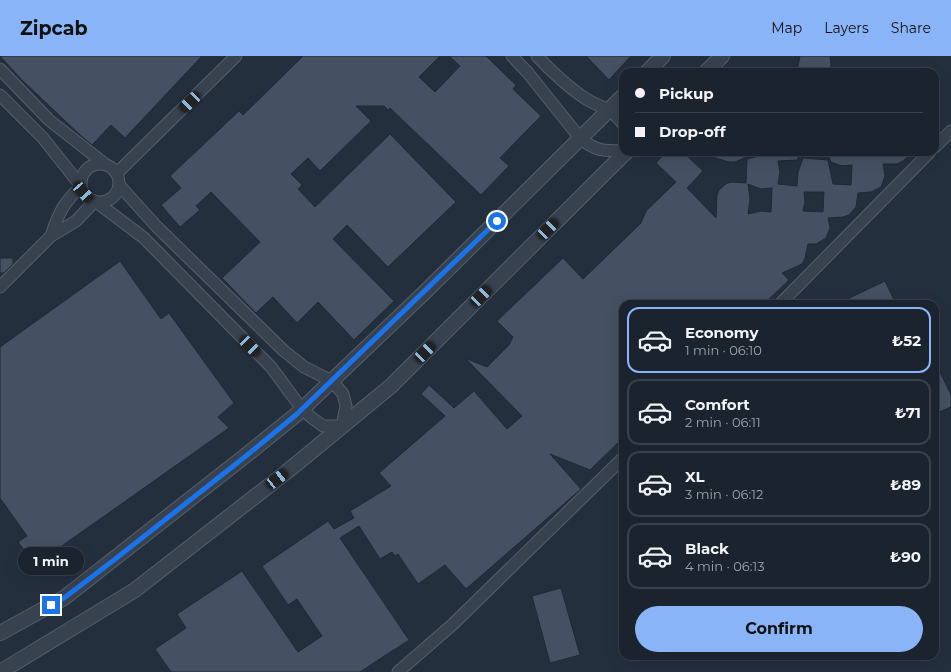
<!DOCTYPE html>
<html lang="en">
<head>
<meta charset="utf-8">
<style>
  body { margin:0; font-family:Montserrat,sans-serif; background:#242b36; color:#f1f3f6; height:100vh; display:flex; flex-direction:column; font-size:15px; white-space:nowrap }
  * { box-sizing:border-box; margin:0 }
  p { font-size:13px; color:#a0a4aa }
  .icon { flex:none; width:22px; height:22px; fill:none; stroke:currentColor; stroke-width:2; stroke-linecap:round; stroke-linejoin:round }
  .map { position:relative; flex:1; overflow:hidden }
  .side { position:absolute; left:619px; top:244px; width:320px; height:360px; display:flex; flex-direction:column; background:#1b232e; border-radius:12px; box-shadow:0 4px 16px #0002,0 0 0 1px #39404a }
  .side>* { flex:none }
  .hud { position:absolute; left:619px; top:12px; width:320px; height:88px; border-radius:12px; box-shadow:0 4px 16px #0002,0 0 0 1px #39404a; display:grid; align-content:center; height:88px; padding:0 16px; background:#1b232e }
  .end { position:absolute; width:18px; height:18px; margin:-9px; border:5px solid #1a73e8; background:#fff; box-shadow:0 0 0 2px #fff }
  .from { border-radius:50% }
  .bubble { position:absolute; height:28px; border-radius:14px; background:#1b232e; box-shadow:0 4px 16px #0002,0 0 0 1px #39404a; font-size:13px; font-weight:700; line-height:28px; text-align:center }
  .car { position:absolute; width:12px; height:24px; margin:-12px -6px; border-radius:5px; box-shadow:0 0 3px 1px #0007; background:linear-gradient(#222 24%,#8ab4d8 0 40%,#222 0 76%,#8ab4d8 0 86%,#222 0) }
  .hud b { display:flex; align-items:center; gap:14px; height:38px; font-size:15px }
  .hud b+b { border-top:1px solid #39404a }
  .hud i { width:10px; height:10px; background:#f1f3f6 }
  ul { padding:7px 0 0; list-style:none }
  li { display:flex; align-items:center; gap:12px; height:66px; margin:0 8px 6px; padding:0 8px; border:2px solid #39404a; border-radius:12px }
  li div { flex:1 }
  li b { display:block; font-size:15px }
  li em { font-style:normal; font-weight:700 }
  li.selected { border-color:#8ab4f8 }
  li>.icon { width:36px; height:36px; stroke-width:1.5 }
  .cta { display:flex; gap:8px; margin-top:auto; padding:8px 16px }
  .cta a { flex:1; height:46px; border-radius:24px; background:#8ab4f8; color:#111; font-size:16px; font-weight:700; line-height:46px; text-align:center }
  header { display:flex; align-items:center; gap:24px; box-sizing:border-box; height:56px; padding:0 20px; background:#8ab4f8; color:#111 }
  header strong { font-size:19px }
  nav { display:flex; gap:22px; margin-inline-start:auto; font-size:14px }
  .map>svg:first-child { display:block }
</style>
</head>
<body>
<header>
<strong>Zipcab</strong>
<nav><a>Map</a><a>Layers</a><a>Share</a></nav>
</header>
<div class="map">
<svg width="951" height="616" viewBox="0 0 951 616">
  <rect width="100%" height="100%" fill="#242f3e"/>
  <!-- building -->
  <path fill="#455162" stroke="#1f2835" fill-rule="evenodd" d="M0 0H202L125 82 111 69 92 89 79 78 22 24Z
    M303 0H440L419 21 435 36 460 10 449 0H486L516 29 513 33 541 60 500 102 509 110 481 139 390 52 388 54 384 50H356L371 65 320 115 308 102 291 118 302 129 298 133 315 151 390 78 456 146 388 211 347 169 333 183 394 245 354 284 318 246 297 267 273 241 256 257 222 222 260 186 211 136 196 150 200 154 180 171 161 149 181 132 170 120 239 55 243 59Z
    M586 0H631L609 24Z
    M800 0H830L831 8 830 16H800L798 10Z
    M666 96H683L703 115 687 132 716 162 717 139 719 134 727 127 732 126 746 127 747 103 775 96H798V104L778 105 780 116 778 128 797 130 798 116 803 102 828 104 833 128 851 129 852 109 842 110 831 106 827 96H913L903 105 897 108H883L885 120 881 131 871 136 858 137 856 151 849 159 843 161 828 162 830 172 826 182 816 188H808L805 202 803 207 798 210 782 217 789 224 764 248H623V382L590 414 550 398 581 433 466 533 445 509 418 528 398 498 395 500 392 496 380 503 359 470 340 482 409 584 360 616H171L155 593 186 572 177 558 242 515 298 596 322 580 297 543 288 549 262 510 328 465 334 473 354 462 350 455 391 430 379 417 445 360 421 338 429 329 454 352 474 335 507 373 522 360 465 302 487 311 509 289 513 281 497 265 563 202 583 223 641 167 646 155 676 126 656 107ZM748 128 761 133 772 132 771 156 761 155 748 158 750 143ZM804 136H824L823 156 803 155 805 146Z
    M705 96H758L735 106H729L705 99Z
    M0 202H13V208L4 217H0Z
    M120 205 161 263 169 257 234 347 218 361 229 372 35 509 18 486 27 480 0 442V291Z
    M885 225 896 248H837Z
    M935 305 951 339V351L935 358Z
    M561 532 580 599 550 607 532 540Z"/>
  <g fill="none" stroke-linecap="round" stroke-linejoin="round">
    <!-- minor casing -->
    <g stroke="#565f6c" stroke-width="13">
      <path id="minor" d="M512 0 528 17 580 82C595 95 604 95 623 95
        M537 0C551 15 566 29 583 41 599 52 610 50 623 68
        M0 13 49 64 105 108
        M0 39 43 82 81 130C63 148 59 156 51 180
        M935 91 951 75
        M81 127a19 19 0 1 1 38 0a19 19 0 1 1-38 0Z
        M117 117 236 0
        M0 231 51 180 76 165 95 145 144 182 271 311 302 353 312 362 323 370H342L346 350 343 338 332 325 304 311 283 294 157 171 120 130
        M780 248 930 96
        M398 616 452 569 623 402"/>
    </g>
    <!-- tertiary casing -->
    <g stroke="#565f6c" stroke-width="16">
      <path id="tertiary" d="M647 16 663 0
        M706 16 722 0
        M0 577 64 542 245 400 297 358 425 236 623 40
        M0 616 135 534 289 414 391 330 626 96"/>
    </g>
    <!-- minor -->
    <use href="#minor" stroke="#38414e" stroke-width="11"/>
    <!-- tertiary -->
    <use href="#tertiary" stroke="#38414e" stroke-width="14"/>
  </g>
  <g fill="none" stroke-linecap="round" stroke-linejoin="round">
    <!-- route -->
    <path stroke="#1a73e8" stroke-width="5" d="M51 549 64 542 114 504 246 400 297 358 497 165"/>
  </g>
</svg>
<i class="end from" style="left:497px;top:165px"></i>
<i class="end" style="left:51px;top:549px"></i>
<div class="bubble" style="left:18px;top:491px;width:66px">1 min</div>
<i class="car" style="left:190px;top:46px;rotate:226deg"></i>
<i class="car" style="left:83px;top:136px;rotate:138deg"></i>
<i class="car" style="left:548px;top:173px;rotate:45deg"></i>
<i class="car" style="left:481px;top:240px;rotate:45deg"></i>
<i class="car" style="left:250px;top:290px;rotate:136deg"></i>
<i class="car" style="left:425px;top:296px;rotate:45deg"></i>
<i class="car" style="left:277px;top:423px;rotate:52deg"></i>
<div class="hud">
<b><i class="from"></i>Pickup</b>
<b><i></i>Drop-off</b>
</div>
<section class="side">
<ul>
<li class="selected"><svg class="icon" aria-label="car" viewBox="0 0 24 24"><path d="M5 17H2v-5l4-1 3-4h7l3 4 3 1v5h-3M9 17h6M6 11h13"/><circle cx="7" cy="17" r="2"/><circle cx="17" cy="17" r="2"/></svg><div><b>Economy</b><p>1 min · 06:10</p></div><em>₺52</em></li>
<li><svg class="icon" aria-label="car" viewBox="0 0 24 24"><path d="M5 17H2v-5l4-1 3-4h7l3 4 3 1v5h-3M9 17h6M6 11h13"/><circle cx="7" cy="17" r="2"/><circle cx="17" cy="17" r="2"/></svg><div><b>Comfort</b><p>2 min · 06:11</p></div><em>₺71</em></li>
<li><svg class="icon" aria-label="car" viewBox="0 0 24 24"><path d="M5 17H2v-5l4-1 3-4h7l3 4 3 1v5h-3M9 17h6M6 11h13"/><circle cx="7" cy="17" r="2"/><circle cx="17" cy="17" r="2"/></svg><div><b>XL</b><p>3 min · 06:12</p></div><em>₺89</em></li>
<li><svg class="icon" aria-label="car" viewBox="0 0 24 24"><path d="M5 17H2v-5l4-1 3-4h7l3 4 3 1v5h-3M9 17h6M6 11h13"/><circle cx="7" cy="17" r="2"/><circle cx="17" cy="17" r="2"/></svg><div><b>Black</b><p>4 min · 06:13</p></div><em>₺90</em></li>
</ul>
<div class="cta"><a>Confirm</a></div>
</section>
</div>
</body>
</html>
